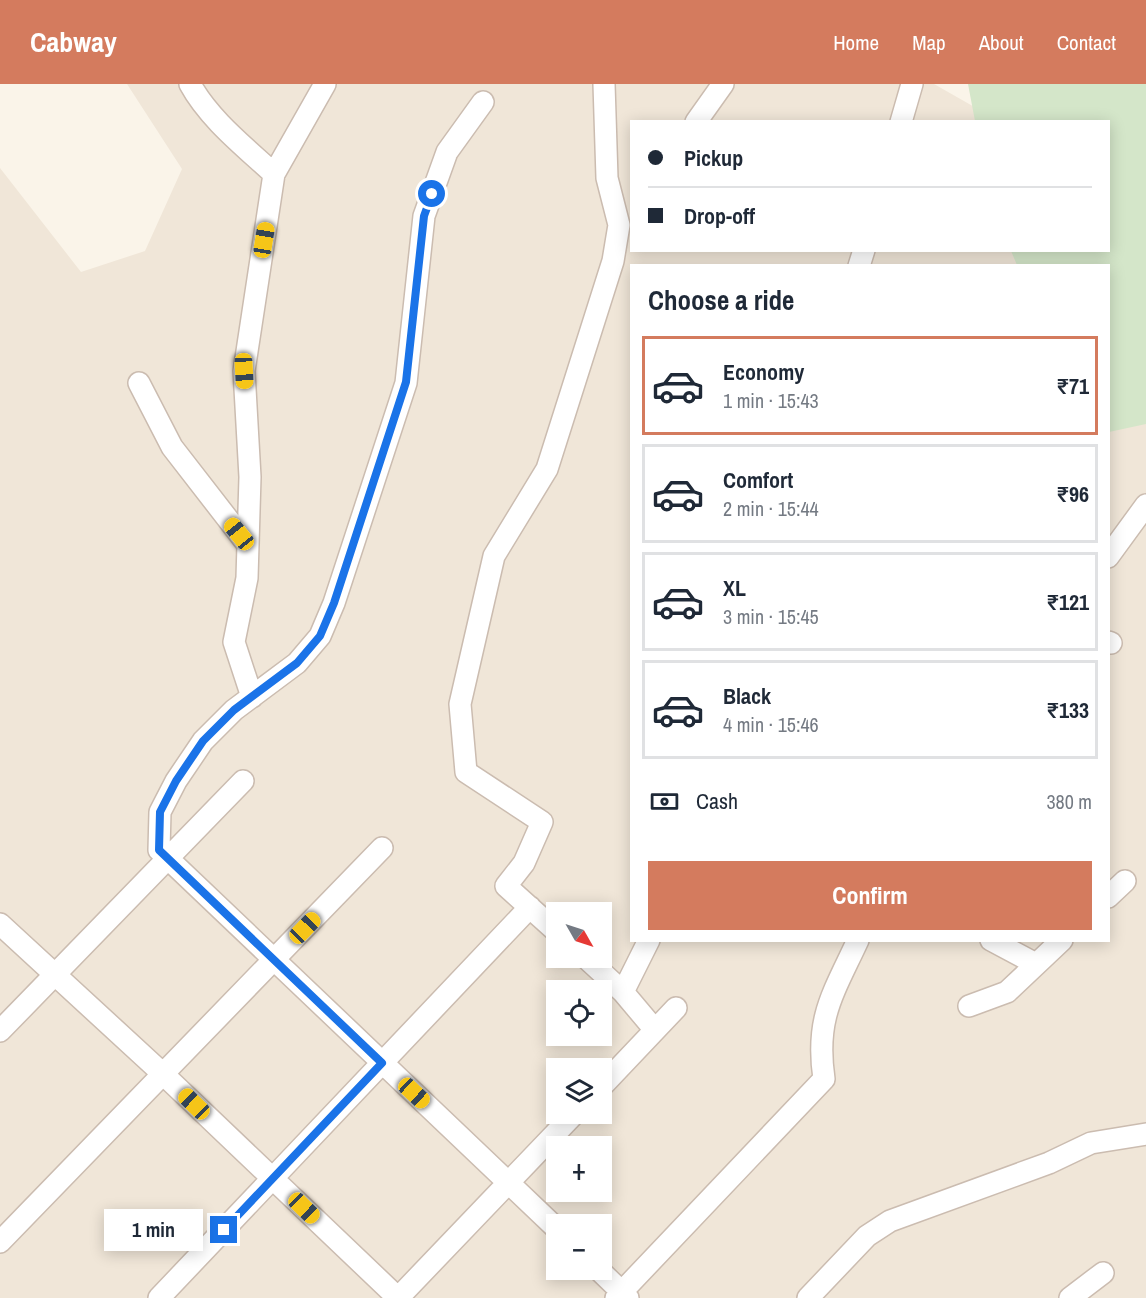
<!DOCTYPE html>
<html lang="en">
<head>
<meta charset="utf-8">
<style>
  body { margin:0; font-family:"Archivo Narrow",sans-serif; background:#f2f2f3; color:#1f2937; height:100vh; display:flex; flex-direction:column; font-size:22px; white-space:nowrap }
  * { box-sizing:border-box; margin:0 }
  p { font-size:20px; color:#747a83 }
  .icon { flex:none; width:33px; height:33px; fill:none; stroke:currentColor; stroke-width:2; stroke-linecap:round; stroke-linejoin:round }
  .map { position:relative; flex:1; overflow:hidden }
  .side { position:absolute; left:630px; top:180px; width:480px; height:678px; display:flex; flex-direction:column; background:#fff; border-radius:0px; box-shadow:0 3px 15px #0003 }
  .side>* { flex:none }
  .hud { position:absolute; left:630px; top:36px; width:480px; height:132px; border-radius:0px; box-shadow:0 3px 15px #0003; display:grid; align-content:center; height:132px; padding:0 18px; background:#fff }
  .needle { width:39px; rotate:129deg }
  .controls { position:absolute; left:546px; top:818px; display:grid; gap:12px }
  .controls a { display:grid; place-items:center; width:66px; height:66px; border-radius:0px; background:#fff; box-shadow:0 3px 15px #0003; font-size:30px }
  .end { position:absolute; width:27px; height:27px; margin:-14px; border:8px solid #1a73e8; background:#fff; box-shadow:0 0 0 3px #fff }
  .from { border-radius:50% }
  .bubble { position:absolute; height:42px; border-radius:0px; background:#fff; box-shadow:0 3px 15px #0003; font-size:20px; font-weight:700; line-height:42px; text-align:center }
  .car { position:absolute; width:18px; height:36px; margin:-18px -9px; border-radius:8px; box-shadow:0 0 4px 2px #0007; background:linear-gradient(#f5c518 24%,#345 0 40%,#f5c518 0 76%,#345 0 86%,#f5c518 0) }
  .hud b { display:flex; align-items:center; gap:21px; height:57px; font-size:22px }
  .hud b+b { border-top:2px solid #e0e1e3 }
  .hud i { width:15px; height:15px; background:#1f2937 }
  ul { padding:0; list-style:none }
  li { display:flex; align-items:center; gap:18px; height:99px; margin:0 12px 9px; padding:0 6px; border:3px solid #e0e1e3; border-radius:0px }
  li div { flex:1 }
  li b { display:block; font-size:22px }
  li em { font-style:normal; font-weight:700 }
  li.current { border-color:#d47b5e }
  li>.icon { width:54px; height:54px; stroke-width:1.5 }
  h2 { padding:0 18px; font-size:27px; line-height:72px }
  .pay { display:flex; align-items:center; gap:15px; height:66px; padding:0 18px; font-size:22px }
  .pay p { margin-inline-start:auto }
  .cta { display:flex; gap:12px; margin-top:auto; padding:12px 18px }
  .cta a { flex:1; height:69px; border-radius:0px; background:#d47b5e; color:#fff; font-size:24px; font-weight:700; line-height:69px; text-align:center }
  header { display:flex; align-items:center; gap:36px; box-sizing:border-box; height:84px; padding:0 30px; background:#d47b5e; color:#fff }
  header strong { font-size:28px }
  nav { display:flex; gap:33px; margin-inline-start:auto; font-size:21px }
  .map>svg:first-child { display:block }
</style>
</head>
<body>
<header>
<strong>Cabway</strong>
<nav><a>Home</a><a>Map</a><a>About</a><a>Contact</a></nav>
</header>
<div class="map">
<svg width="1146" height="1214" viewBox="0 0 1146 1214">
  <rect width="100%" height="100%" fill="#faf4e9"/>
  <!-- residential -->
  <path fill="#f0e6d8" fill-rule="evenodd" d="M127 0H934L999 37 632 38V166H1084L1089 181 632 182V856H1108L1109 245 1146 276V1214H0V84L81 188 145 167 182 85ZM556 828H602V873H556ZM556 906H602V951H556ZM556 984H602V1029H556ZM556 1062H602V1107H556ZM556 1140H602V1185H556Z"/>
  <!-- green -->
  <path fill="#d4e6c9" d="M968 0H1146V340L1109 348 1108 182 1017 181 1011 167 1108 166V38L975 37Z"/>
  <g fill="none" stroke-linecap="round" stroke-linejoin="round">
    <!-- minor casing -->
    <g stroke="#cbbcb0" stroke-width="24">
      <path id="minor" d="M190 0C209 35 245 63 274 90
        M483 18 447 68 424 132 406 299 334 519 320 552 297 579 234 626 203 657 176 697 160 728 159 766 556 1144
        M696 38 723 0
        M901 38 912 0
        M859 182 864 166
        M139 299 172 363 248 461
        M1108 473 1146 421
        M1108 558 1111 559
        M252 613 234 558 247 494 250 393 244 287 274 90 325 0
        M1108 813 1125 797
        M0 840 163 990 398 1214 575 1029
        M556 847 506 802 524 779 542 738 466 688 460 620 494 472 547 385 613 177 619 141 607 94 604 0
        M991 856 1036 880
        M585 873 623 908 655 946
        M623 908 649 856
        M969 922 1007 908 1062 856
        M0 947 243 697
        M602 1002 676 924
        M0 1158 382 764
        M598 1185 628 1214
        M159 1214 530 823
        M616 1214 824 995C815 934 833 910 858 856
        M808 1214 867 1152 890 1137 1049 1079 1091 1059 1146 1050
        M1070 1214 1103 1189"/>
    </g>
    <!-- minor -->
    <use href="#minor" stroke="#fff" stroke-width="21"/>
  </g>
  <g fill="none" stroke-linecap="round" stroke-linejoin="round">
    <!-- route -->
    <path stroke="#1a73e8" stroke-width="8" d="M224 1146 382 979 159 766 160 728 176 697 203 657 234 626 297 579 320 552 334 519 406 298 424 132 432 110"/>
  </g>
</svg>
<div class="controls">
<a><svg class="needle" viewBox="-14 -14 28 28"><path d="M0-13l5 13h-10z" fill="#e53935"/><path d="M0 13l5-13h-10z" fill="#747a83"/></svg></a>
<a><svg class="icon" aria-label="locate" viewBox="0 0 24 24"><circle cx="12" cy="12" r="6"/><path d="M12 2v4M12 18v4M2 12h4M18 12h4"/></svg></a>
<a><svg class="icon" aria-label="layers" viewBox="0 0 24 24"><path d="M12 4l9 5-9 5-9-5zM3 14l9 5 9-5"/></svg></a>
<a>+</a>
<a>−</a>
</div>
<i class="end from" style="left:432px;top:110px"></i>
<i class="end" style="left:224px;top:1146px"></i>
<div class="bubble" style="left:104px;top:1125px;width:99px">1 min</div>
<i class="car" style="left:264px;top:156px;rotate:9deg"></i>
<i class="car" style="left:244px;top:287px;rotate:177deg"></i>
<i class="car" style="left:239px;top:450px;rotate:321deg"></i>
<i class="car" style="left:305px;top:844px;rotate:44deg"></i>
<i class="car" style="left:414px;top:1009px;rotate:133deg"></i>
<i class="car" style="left:194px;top:1020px;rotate:314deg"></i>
<i class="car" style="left:304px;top:1124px;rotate:134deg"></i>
<div class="hud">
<b><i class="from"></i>Pickup</b>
<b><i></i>Drop-off</b>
</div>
<section class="side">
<h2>Choose a ride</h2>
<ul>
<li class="current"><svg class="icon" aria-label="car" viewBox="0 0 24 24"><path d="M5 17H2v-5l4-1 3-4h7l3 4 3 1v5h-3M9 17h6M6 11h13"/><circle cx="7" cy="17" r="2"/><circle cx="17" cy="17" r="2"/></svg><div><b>Economy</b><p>1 min · 15:43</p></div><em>₹71</em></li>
<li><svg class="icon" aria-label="car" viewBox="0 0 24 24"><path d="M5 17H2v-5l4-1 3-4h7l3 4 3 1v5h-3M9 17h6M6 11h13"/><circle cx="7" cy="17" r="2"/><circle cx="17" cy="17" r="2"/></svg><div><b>Comfort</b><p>2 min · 15:44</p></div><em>₹96</em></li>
<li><svg class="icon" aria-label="car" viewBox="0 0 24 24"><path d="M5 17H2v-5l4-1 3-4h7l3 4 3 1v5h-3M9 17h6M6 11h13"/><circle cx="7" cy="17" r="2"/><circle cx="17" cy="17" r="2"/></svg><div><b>XL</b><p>3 min · 15:45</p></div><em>₹121</em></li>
<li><svg class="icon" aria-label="car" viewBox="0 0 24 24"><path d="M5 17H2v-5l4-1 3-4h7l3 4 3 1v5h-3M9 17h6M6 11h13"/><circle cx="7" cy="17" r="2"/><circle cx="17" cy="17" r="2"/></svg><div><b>Black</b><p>4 min · 15:46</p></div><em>₹133</em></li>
</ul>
<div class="pay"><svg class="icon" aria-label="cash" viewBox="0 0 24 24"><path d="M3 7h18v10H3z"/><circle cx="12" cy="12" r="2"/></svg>Cash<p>380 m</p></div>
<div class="cta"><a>Confirm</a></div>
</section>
</div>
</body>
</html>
